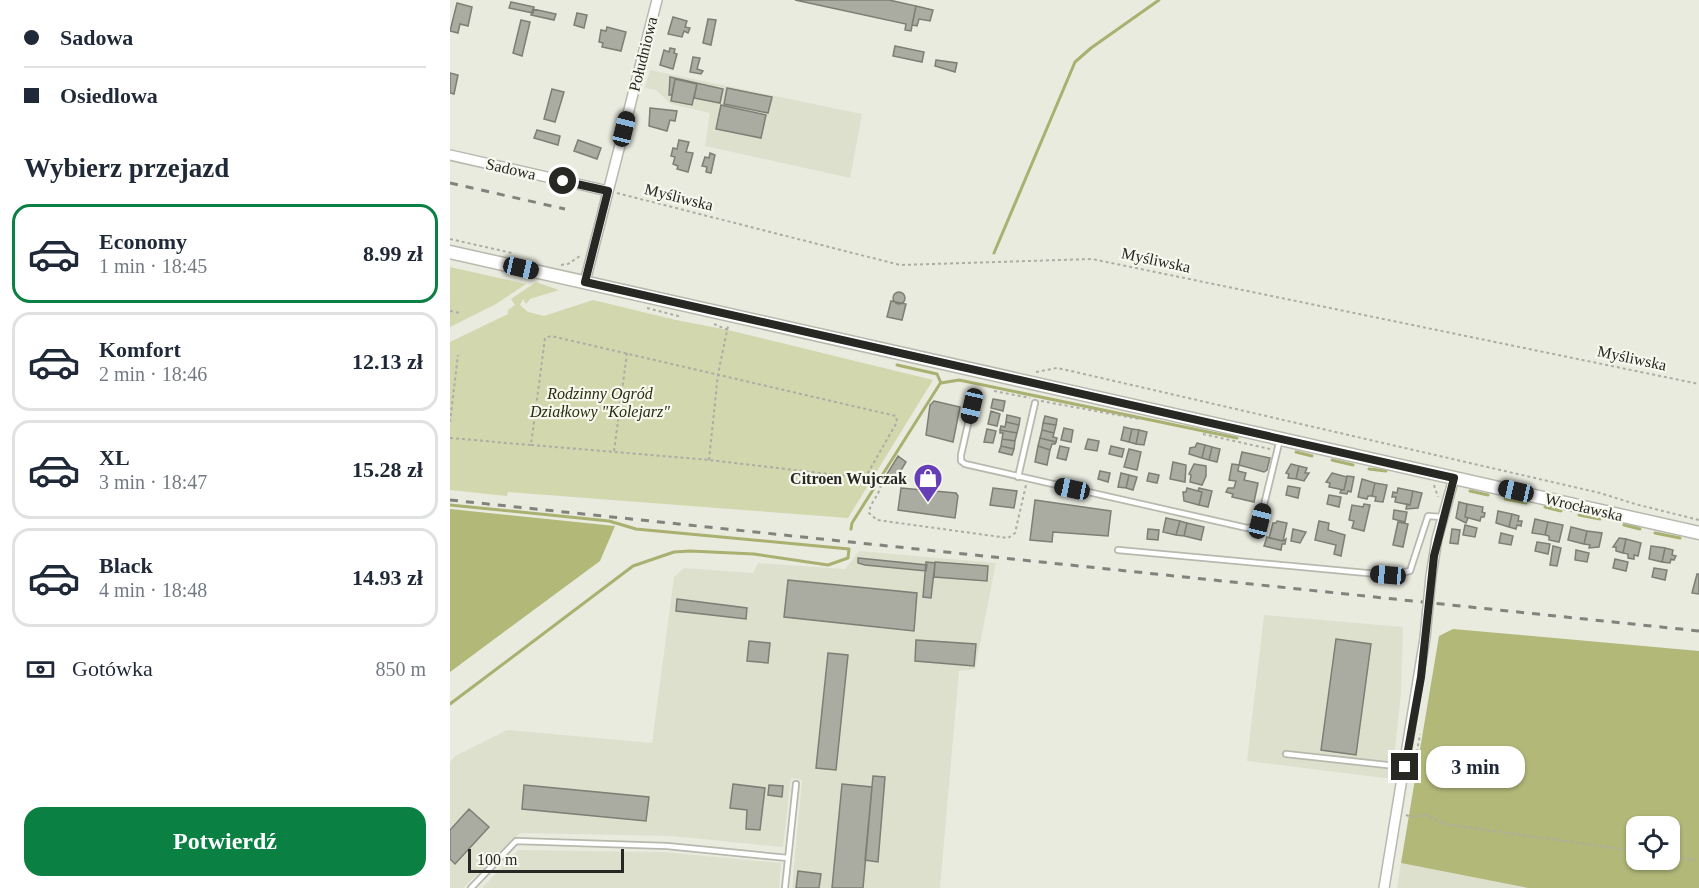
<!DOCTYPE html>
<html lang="pl">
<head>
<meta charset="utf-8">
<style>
  body { margin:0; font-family:Georgia,serif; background:#f6f6f7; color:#1f2937; height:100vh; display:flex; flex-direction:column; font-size:22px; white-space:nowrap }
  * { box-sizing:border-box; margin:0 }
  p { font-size:20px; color:#747a83 }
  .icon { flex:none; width:33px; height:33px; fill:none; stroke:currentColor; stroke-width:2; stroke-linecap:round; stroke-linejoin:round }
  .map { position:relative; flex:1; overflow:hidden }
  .panel { display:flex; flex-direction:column; background:#fff; width:450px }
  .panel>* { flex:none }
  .top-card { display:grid; align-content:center; height:132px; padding:0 24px; background:#fff }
  .fabs { position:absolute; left:1176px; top:816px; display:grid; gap:12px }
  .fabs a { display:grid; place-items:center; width:54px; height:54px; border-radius:12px; background:#fff; box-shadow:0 2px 4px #0004; font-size:30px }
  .scale { position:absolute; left:18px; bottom:15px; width:156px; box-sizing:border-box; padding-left:6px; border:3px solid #272824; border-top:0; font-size:16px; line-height:21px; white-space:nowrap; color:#272824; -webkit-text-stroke:4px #f7f8ed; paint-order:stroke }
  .end { position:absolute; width:27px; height:27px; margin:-14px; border:8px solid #272824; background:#fff; box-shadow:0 0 0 3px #fff }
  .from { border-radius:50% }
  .bubble { position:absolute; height:42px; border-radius:18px; background:#fff; box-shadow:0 2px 4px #0004; font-size:20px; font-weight:700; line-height:42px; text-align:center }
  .car { position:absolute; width:18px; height:36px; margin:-18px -9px; border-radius:8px; box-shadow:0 0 4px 2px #0007; background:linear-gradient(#222 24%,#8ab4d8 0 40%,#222 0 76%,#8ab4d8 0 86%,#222 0) }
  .top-card b { display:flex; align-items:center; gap:21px; height:57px; font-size:22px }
  .top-card b+b { border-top:2px solid #e0e1e3 }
  .top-card i { width:15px; height:15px; background:#1f2937 }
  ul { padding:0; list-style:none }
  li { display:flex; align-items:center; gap:18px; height:99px; margin:0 12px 9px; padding:0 12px; border:3px solid #e0e1e3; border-radius:18px }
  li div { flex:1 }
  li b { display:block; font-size:22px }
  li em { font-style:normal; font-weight:700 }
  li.active { border-color:#0b8043 }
  li>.icon { width:54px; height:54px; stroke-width:1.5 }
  h2 { padding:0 24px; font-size:27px; line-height:72px }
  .pay { display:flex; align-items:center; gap:15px; height:66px; padding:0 24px; font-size:22px }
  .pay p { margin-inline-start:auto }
  .action { display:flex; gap:12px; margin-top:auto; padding:12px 24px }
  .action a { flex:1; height:69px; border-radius:18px; background:#0b8043; color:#fff; font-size:24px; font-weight:700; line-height:69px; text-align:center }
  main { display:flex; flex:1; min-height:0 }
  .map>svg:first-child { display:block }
</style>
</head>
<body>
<main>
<section class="panel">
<div class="top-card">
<b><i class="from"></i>Sadowa</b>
<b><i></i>Osiedlowa</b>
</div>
<h2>Wybierz przejazd</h2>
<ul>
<li class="active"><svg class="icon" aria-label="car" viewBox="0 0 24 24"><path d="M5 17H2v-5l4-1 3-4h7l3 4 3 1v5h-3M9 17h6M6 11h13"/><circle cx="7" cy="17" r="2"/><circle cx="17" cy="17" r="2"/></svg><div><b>Economy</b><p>1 min · 18:45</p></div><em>8.99 zł</em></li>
<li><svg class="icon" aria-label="car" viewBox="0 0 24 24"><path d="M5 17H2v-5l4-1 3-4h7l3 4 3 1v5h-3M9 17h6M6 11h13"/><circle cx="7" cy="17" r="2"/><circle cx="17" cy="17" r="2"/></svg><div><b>Komfort</b><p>2 min · 18:46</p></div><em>12.13 zł</em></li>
<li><svg class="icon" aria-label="car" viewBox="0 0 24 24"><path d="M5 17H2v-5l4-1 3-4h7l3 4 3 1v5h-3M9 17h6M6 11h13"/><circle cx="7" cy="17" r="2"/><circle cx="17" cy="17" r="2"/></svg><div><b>XL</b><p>3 min · 18:47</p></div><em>15.28 zł</em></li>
<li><svg class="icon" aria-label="car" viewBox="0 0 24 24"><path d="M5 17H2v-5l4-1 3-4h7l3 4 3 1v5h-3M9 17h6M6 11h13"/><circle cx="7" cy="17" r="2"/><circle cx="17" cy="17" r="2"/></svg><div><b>Black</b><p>4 min · 18:48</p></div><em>14.93 zł</em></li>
</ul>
<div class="pay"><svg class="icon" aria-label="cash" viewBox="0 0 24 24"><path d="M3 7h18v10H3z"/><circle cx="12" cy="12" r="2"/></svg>Gotówka<p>850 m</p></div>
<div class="action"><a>Potwierdź</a></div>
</section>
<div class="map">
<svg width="1249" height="888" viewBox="0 0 1249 888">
  <rect width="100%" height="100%" fill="#e9ebdf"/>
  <!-- built -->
  <path fill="#dee0ce" d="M200 70 412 114 400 178 255 146 260 113 221 104 206 90 195 88Z
    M409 551 546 563 525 669 509 671 490 888H342L352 780 341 778 333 847 221 836 70 833 13 888H0V762L5 756 57 730 202 743 224 577 234 568 303 573 308 563 395 569Z
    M814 615 953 627 951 693 942 779 797 761Z
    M68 850 214 852 331 863 329 888H32Z
    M951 863 1078 888H947Z"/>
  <!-- green -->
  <path fill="#d2d7ad" d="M0 267 76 284 46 304 0 327Z
    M86 282 109 290 80 299 76 304 73 299 70 305 78 312 94 316 143 300 226 320 278 330 483 380 398 518 58 492 57 496 0 490V342L58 314V310L65 305 61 299Z"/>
  <!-- forest -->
  <path fill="#b1b878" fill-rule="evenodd" d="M0 509 165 526 150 561 0 672Z
    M1003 629 1249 651V888H1078L951 863 989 636ZM1220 826V860H1186V826Z"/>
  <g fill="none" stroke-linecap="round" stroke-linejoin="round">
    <!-- stream -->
    <path stroke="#a9b070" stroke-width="3" d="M544 253 625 62 641 48 709 0
      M447 365 487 374 491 383 509 380 787 438
      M846 452 862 456
      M882 460 903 465
      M919 469 936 471
      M431 477 491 382
      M1020 491 1038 495
      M1055 499 1076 503
      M0 505 159 521 186 529 399 549 398 558 378 565 304 554 240 551 224 552 183 566 0 704
      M1095 507 1111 511
      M1129 515 1150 519
      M1174 525 1190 529
      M401 529 402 523 426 485
      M1205 533 1230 538"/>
  </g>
  <!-- building -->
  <path fill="#aaaca1" stroke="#7d7e74" stroke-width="1.5" d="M345 0H439L466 6 461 31 455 30 456 24Z
    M61 2 84 7 83 13 59 8Z
    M7 3 22 7 18 26 10 24 8 33 0 31Z
    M466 6 483 10 480 21 469 19 467 26 462 25Z
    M83 9 106 14 104 20 81 15Z
    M127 13 137 15 134 28 124 25Z
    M223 17 237 21 235 27 240 28 238 33 234 31 232 37 218 34Z
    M258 19 266 20 261 45 253 43Z
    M71 20 80 22 72 56 63 53Z
    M157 27 176 32 171 51 152 47 153 43 149 42 151 30 156 31Z
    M445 46 474 52 472 62 443 56Z
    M220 48 225 49 224 53 227 54 223 69 210 65 214 50 219 52Z
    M243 57 250 58 247 69 253 71 251 74 240 72Z
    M486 60 507 63 505 72 485 66Z
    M0 73 8 75 4 94 0 93Z
    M220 77 273 89 270 103 244 98 247 84 225 79 222 95H219Z
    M225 79 247 84 242 105 221 101Z
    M277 88 322 97 318 113 274 104Z
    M102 89 114 92 105 122 94 119Z
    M271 105 316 115 311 138 266 129Z
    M200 108 227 111 225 121 220 120 217 131 199 126Z
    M87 130 110 136 108 145 84 138Z
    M128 140 151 148 147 159 124 151Z
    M229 140 239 142 236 152 243 153 238 172 227 169 228 166 223 164 225 157 221 156 223 148 227 149Z
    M260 153 265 155 261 173 256 172 257 167 252 166 255 157 259 158Z
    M443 298a6 6 0 1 1 12 0a6 6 0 1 1-12 0Z
    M441 301 456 304 452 320 437 317Z
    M543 399 555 401 553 411 541 408Z
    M484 401 510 407 503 442 476 435 480 405Z
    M541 411 550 414 547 426 538 424Z
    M557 415 570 418 569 425 556 422Z
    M595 416 607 419 606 425 593 423Z
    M556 422 569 425 567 433 550 430 551 426 555 427Z
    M593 423 606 425 604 433 592 430Z
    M674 427 682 429 679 442 671 440Z
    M614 428 623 430 621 442 611 440Z
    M537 429 546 431 543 443 534 442Z
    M682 429 689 430 686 444 679 442Z
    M550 430 567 433 565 441 552 439 553 433H550Z
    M592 430 604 433 603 437 607 438 606 442 590 438Z
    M689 430 697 432 694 445 686 444Z
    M590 438 606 442 605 444H602L600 450 588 446Z
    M552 439 565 441 564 449 551 446Z
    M638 439 649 441 647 451 635 449Z
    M747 443 755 445 752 458 739 454 740 448 745 447Z
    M755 445 762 447 759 460 752 458Z
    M551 446 564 449 562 455 549 452Z
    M588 446 600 450 597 465 585 462Z
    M610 446 619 448 616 460 607 458Z
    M661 446 674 449 672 457 659 454Z
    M762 447 770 449 767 462 759 460Z
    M679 449 691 452 687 470 674 467Z
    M792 452 820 458 817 470 814 472 789 465Z
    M448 456 456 462 447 477 445 475 443 478 437 474Z
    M723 462 736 465 735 482 720 479Z
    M744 464 756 466V476L752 485 740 482 741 475 739 474Z
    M782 464 789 465 788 471 796 473 794 480 808 483 804 502 782 497 783 494 776 492 778 488H784L786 481 779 480Z
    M841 464 849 466 846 479 838 478 839 474 836 473Z
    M849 466 857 468 855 473H859L854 481 846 479Z
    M650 471 660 473 658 482 648 479Z
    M671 473 679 475 676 488 668 487Z
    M699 473 709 475 707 483 697 481Z
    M882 473 897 477 894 490 879 487 880 483 876 482Z
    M679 475 687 477 683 490 676 488Z
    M897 476 904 477 901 492 898 491 897 494 890 493 891 490H894Z
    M912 479 925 483 922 496H918L917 499 908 497Z
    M925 483 937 485 933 502 925 501 926 497 922 496Z
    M838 486 850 488 848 498 836 495Z
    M451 488 506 493 508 496 505 518 448 510Z
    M543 488 567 491 564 508 540 505Z
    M737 488 752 492 749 505 734 501 733 492H736Z
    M749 488 762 491 758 507 749 505 752 492 748 491Z
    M948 488 963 491 960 505 945 502 946 497H942L943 492 947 493Z
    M963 491 972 493 968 508 956 509 957 504 960 505Z
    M879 495 891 497 889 507 877 504Z
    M585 500 661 511 658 536 603 532 602 542 580 540Z
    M1009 502 1017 504 1015 517 1018 518 1016 523 1006 518Z
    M914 504 920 505 914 531 902 528 904 521 899 520 902 505 913 507Z
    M1017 504 1033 507 1032 512 1035 513 1034 517H1031L1030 521 1015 517Z
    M944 510 957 512 955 522 943 519Z
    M1048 511 1062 514 1059 527 1046 523Z
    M1062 514 1069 516 1068 521H1072L1071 526 1067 525 1066 529 1059 527Z
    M716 518 730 521 726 535 713 532Z
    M1085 519 1098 522 1095 535 1082 533Z
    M730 521 737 523 734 536 726 535Z
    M827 521 837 523 833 541 819 538 823 523H826Z
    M869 521 879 523 878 530 895 535 891 556 884 554 886 545 865 540Z
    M948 522 958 524 953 547 943 545Z
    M1098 522 1113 525 1109 542 1099 540V536L1095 535Z
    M737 523 754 527 751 540 734 536Z
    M1015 525 1027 528 1025 537 1013 535Z
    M1121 527 1137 531 1134 544 1118 540Z
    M698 529 709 530 708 540 697 539Z
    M843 529 856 532 850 543 841 541Z
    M1002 529 1010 530 1008 544 1000 543Z
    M1137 531 1152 533 1149 547 1139 548 1140 545 1134 544Z
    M1051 533 1063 536 1061 545 1049 543Z
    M817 537 833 541 836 539 835 544H832L831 550 814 546Z
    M1169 538 1176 539 1173 553 1166 551V547H1163Z
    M1176 539 1191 543 1188 556 1184 555V559L1178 558V554L1173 553Z
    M1087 542 1100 544 1098 554 1085 551Z
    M1103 546 1111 548 1107 566 1100 565Z
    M1201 546 1215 548 1212 562 1199 559Z
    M1215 548 1223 550 1222 555 1226 556 1224 560 1221 559 1220 563 1212 562Z
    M1126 550 1139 553 1137 562 1125 560Z
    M408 558 477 565 476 571 415 565 408 563Z
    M1165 559 1178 562 1176 571 1163 568Z
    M476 562 485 563 481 598 473 597Z
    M485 562 538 566 537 581 484 577Z
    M1204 568 1217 570 1215 580 1202 577Z
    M1247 574H1249V594L1242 593Z
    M338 580 467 593 464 631 334 617Z
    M227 599 297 608 296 619 226 611Z
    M886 639 921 644 906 755 871 750Z
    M466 640 526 644 524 666 465 661Z
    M299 641 320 643 318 663 297 661Z
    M378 653 398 655 386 770 366 768Z
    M423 776 435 777 428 862 415 860Z
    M283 784 315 788 310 830 296 829 297 810 280 808Z
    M392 784 422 787 413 888H382Z
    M74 785 199 797 196 821 72 809Z
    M319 785 333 786 332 797 318 795Z
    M19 809 39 827 5 864 0 859V830Z
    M348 871 371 874 369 888H346Z"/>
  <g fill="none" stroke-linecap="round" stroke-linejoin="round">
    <!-- lane casing -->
    <g stroke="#b8b9ae" stroke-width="8">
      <path id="lane" d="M522 406 511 455V461L515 464 797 528 805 527 810 521 830 439
        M568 477 585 403
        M668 550 938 575 960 571 978 516 992 517
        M836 754 955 767
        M21 888 66 841 217 846 338 858
        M335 888 346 784"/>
    </g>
    <!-- street casing -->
    <g stroke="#b8b9ae" stroke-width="12">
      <path id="street" d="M0 155 158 191
        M135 282 207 0
        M981 576 987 539 1004 478
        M934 888 975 638"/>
    </g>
    <!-- secondary casing -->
    <g stroke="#b8b9ae" stroke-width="15">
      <path id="secondary" d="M0 252 1249 533"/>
    </g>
    <!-- path -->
    <path stroke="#acada4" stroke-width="2" stroke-dasharray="3 3" stroke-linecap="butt" d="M167 193 450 265 642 259 1249 384
      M0 239 62 253
      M111 265 118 264 130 256
      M197 308 232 317
      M0 311 10 313
      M264 324 278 330
      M586 372 607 368 621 371 1150 493 1185 504 1249 520
      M544 391 580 398
      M591 401 689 419
      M0 422 8 355
      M753 434 820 449
      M0 438 81 445 95 338 101 336 446 416 447 422 415 478
      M81 445 259 460 422 479 431 484C430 495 420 502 419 513L427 520 558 538 565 533 576 485
      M164 451 177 353
      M259 460 268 374 278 326
      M984 485 988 497
      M965 764 970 734
      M956 815 962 817 976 815 995 824 1186 851
      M1220 856 1249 861"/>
    <!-- lane -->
    <use href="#lane" stroke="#fff" stroke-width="4.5"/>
    <!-- street -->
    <use href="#street" stroke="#fff" stroke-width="9"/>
    <!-- secondary -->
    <use href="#secondary" stroke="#fff" stroke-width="12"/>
    <!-- rail -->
    <path stroke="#82837c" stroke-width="3" stroke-dasharray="8 8" stroke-linecap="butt" d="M0 183 115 209
      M0 500 1249 631"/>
    <!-- street-bridge casing -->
    <g stroke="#b8b9ae" stroke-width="12" stroke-linecap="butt">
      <path id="street-bridge" d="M975 638 981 576"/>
    </g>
    <!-- street-bridge -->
    <use href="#street-bridge" stroke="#fff" stroke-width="9"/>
  </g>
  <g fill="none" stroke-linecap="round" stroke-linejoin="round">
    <!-- route -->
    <path stroke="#272824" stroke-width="8" d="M113 181 158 191 135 282 1004 478 984 556 971 677 955 767"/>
  </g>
  <!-- icons -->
  <defs>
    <g id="shop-pin" transform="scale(1.5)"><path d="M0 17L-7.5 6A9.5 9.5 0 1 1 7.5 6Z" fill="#663fb7" stroke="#f7f8ed"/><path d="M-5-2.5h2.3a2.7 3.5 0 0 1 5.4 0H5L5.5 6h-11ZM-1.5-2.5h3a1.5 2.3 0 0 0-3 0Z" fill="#fff"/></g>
  </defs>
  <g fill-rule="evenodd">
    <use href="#shop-pin" x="478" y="478"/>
  </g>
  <g text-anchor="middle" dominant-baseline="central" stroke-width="4.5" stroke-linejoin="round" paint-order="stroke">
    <!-- street labels -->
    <g font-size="16" fill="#272824" stroke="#f7f8ed">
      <text transform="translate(193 54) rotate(-76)">Południowa</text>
      <text transform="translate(61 169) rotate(13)">Sadowa</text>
      <text transform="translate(229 197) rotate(14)">Myśliwska</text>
      <text transform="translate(706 260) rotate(12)">Myśliwska</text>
      <text transform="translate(1182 358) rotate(12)">Myśliwska</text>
      <text transform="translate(1134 507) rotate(13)">Wrocławska</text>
    </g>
    <!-- park labels -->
    <g font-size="16" font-style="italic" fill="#292c0f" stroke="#f7f8ed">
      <text x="150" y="393">Rodzinny Ogród<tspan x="150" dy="18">Działkowy "Kolejarz"</tspan></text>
    </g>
    <!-- poi labels -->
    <g font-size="16" font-weight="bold" fill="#272824" stroke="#f7f8ed" text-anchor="end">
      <text x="457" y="478">Citroen Wujczak</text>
    </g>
  </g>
</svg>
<div class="fabs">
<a><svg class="icon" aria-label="locate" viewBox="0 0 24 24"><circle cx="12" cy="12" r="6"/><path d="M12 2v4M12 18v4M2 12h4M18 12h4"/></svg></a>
</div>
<div class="scale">100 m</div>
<i class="end from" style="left:113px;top:181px"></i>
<i class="end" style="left:955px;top:767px"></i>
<div class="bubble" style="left:976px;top:746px;width:99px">3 min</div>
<i class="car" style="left:174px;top:129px;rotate:14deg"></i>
<i class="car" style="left:71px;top:268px;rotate:103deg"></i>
<i class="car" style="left:522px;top:406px;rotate:193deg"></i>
<i class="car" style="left:622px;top:489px;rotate:282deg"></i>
<i class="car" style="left:1066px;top:491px;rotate:283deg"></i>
<i class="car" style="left:810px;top:521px;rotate:14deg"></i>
<i class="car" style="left:938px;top:575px;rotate:275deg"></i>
</div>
</main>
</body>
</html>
